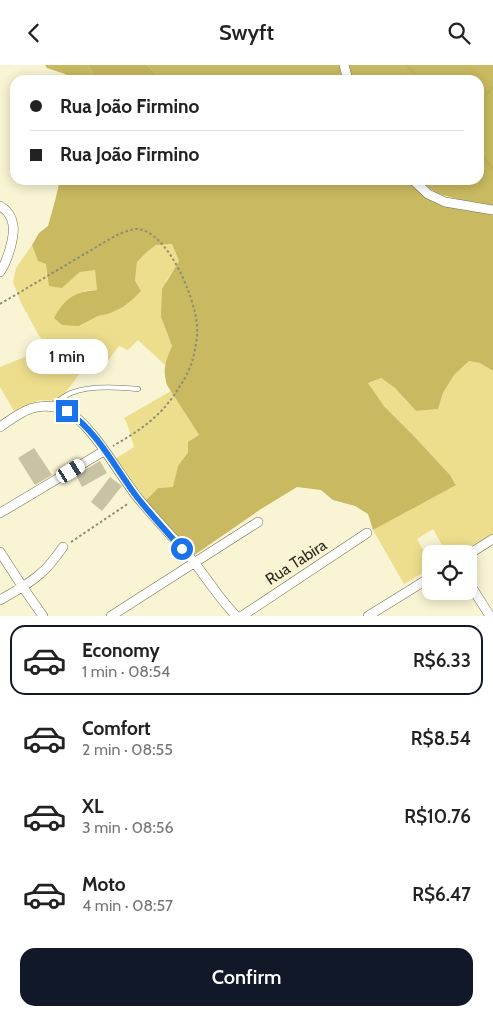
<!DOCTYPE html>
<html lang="en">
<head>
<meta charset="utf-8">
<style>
  body { margin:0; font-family:Cabin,sans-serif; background:#f2f2f2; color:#222; height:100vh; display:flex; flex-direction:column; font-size:19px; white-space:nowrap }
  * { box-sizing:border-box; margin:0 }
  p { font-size:16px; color:#767676 }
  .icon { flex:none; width:28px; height:28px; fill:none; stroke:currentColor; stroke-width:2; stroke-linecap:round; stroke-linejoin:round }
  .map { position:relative; height:551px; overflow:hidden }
  .sheet { display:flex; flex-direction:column; background:#fff; flex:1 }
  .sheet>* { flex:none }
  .guide { position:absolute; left:10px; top:10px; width:474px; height:110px; border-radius:15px; box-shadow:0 2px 12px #0003; display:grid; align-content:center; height:110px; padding:0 20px; background:#fff }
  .tools { position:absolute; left:422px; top:480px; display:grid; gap:10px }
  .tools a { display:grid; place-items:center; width:55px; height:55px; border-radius:10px; background:#fff; box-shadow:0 2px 12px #0003; font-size:25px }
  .end { position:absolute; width:22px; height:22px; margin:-11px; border:6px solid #1a73e8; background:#fff; box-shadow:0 0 0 2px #fff }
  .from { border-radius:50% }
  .bubble { position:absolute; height:35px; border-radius:15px; background:#fff; box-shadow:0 2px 12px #0003; font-size:16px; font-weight:600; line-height:35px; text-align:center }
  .car { position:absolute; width:15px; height:30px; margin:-15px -8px; border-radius:6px; box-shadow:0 0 4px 1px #0007; background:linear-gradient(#fff 24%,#345 0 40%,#fff 0 76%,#345 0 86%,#fff 0) }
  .guide b { display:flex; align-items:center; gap:18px; height:48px; font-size:19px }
  .guide b+b { border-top:1px solid #e0e0e0 }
  .guide i { width:12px; height:12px; background:#222 }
  ul { padding:9px 0 0; list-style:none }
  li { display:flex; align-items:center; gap:15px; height:70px; margin:0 10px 8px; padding:0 10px; border:2px solid transparent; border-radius:15px }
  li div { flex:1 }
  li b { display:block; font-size:19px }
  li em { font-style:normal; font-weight:600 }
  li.selected { border-color:#111827 }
  li>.icon { width:45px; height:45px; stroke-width:1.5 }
  .primary-button { display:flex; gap:10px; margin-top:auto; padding:10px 20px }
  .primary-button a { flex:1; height:58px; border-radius:15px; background:#111827; color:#fff; font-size:20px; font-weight:600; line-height:58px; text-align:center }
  header { display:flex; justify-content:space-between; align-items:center; height:65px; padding:0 20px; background:#fff; font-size:22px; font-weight:600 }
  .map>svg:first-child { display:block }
</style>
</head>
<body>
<header><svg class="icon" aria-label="back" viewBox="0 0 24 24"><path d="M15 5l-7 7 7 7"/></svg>Swyft<svg class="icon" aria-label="search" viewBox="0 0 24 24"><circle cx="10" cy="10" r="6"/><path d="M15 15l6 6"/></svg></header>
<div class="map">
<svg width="493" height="551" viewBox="0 0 493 551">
  <rect width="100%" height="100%" fill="#f9f4d3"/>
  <!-- green -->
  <path fill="#edde8d" d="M172 179 179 196 166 216 161 252 172 281 165 300 138 275 128 285 119 281 107 297 93 291 59 336 40 335 14 346 0 322V302L47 283 37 267 21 238 13 217 16 203 32 180 38 196 46 198 62 223 80 207 95 204 97 225 84 226 79 261 98 251 108 249 135 216 137 197 147 187 156 180Z
    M469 296 480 298 493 306V469L457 489H447L433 464 417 474 431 499V503L404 519 373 465 456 419 450 410 413 370 384 341 368 318 381 313 395 323 416 346 438 344 443 328 454 310Z
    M171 326 199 370 178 401 174 422 158 423 146 435 115 394 134 382 127 358 124 353Z"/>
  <!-- forest -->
  <path fill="#c9b960" d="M45 0H88L97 15H73L65 9 47 3Z
    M147 0H340L344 15H163Z
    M347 0H493V142L471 138 439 129 420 118 418 115H479V15H351Z
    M58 115H410L421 127 493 148V306L480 298 469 296 454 310 443 328 438 344 416 346 395 323 381 313 368 318 384 341 413 370 450 410 456 420 373 465 368 449 355 441 333 435 321 425 297 422 261 444 193 491 146 435 158 423 173 422 178 401 188 387V377L199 370 167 320C162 303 166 296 172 281L161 252 162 224 179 196 172 179 156 180 147 187 137 197 135 216 141 226 133 234 123 242 108 249 98 251 79 261 62 260 54 253C65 233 74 227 97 225L95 205 80 207 62 223 49 221 46 199 38 196 32 180 39 168 48 161 55 136 59 119Z"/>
  <!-- water -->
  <path fill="#c4b45b" d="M88 0H147L163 15H97Z"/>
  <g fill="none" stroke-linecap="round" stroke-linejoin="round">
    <!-- stream -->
    <path stroke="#c4b45b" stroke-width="3" d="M407 0 419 15
      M479 37 493 22
      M479 87 493 104"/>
  </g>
  <!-- building -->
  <path fill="#c8c3a3" d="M34 383 52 410 35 420 18 393Z
    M100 396 107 408 82 422 76 410Z
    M110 412 122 421 102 446 91 437Z"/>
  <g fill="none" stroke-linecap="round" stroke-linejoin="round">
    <!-- lane casing -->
    <g stroke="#746f51" stroke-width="5.5">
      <path id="lane" d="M51 341C58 336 64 331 71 328 90 320 118 322 138 324"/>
    </g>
    <!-- street casing -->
    <g stroke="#746f51" stroke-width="10">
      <path id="street" d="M344 0 348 15
        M413 115 428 129 445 137 493 145
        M0 141C7 145 12 152 13 160 15 172 7 197 0 207
        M0 362C22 346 39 334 66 346 91 357 120 411 138 433 156 455 176 475 194 497 201 506 207 515 214 524 221 534 228 542 236 551
        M0 448 104 386
        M0 487 22 521 43 551
        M469 489 493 474
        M469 518 490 551
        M0 535C13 527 28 520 40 509 49 502 56 492 63 482
        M111 551 258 457
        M242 551 367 468
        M368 551 431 512"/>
    </g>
    <!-- path -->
    <path stroke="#8f8c75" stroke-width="2" stroke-dasharray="2.5 2.5" stroke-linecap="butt" d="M0 239 115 171C122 168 130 164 137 164 168 166 195 233 197 260 198 272 195 286 192 297 189 305 185 314 180 321 162 351 142 364 113 381
      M71 477 129 438"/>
    <!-- lane -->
    <use href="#lane" stroke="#fff" stroke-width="4.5"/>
    <!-- street -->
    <use href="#street" stroke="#fff" stroke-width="9"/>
  </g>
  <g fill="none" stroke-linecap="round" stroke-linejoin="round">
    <!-- route -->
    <path stroke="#1a73e8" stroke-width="6" d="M67 346C98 367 115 403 137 432 151 450 167 467 182 484"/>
  </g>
  <g text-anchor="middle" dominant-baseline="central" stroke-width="4" stroke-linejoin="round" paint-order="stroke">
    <!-- street labels -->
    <g font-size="16" fill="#2d2b1f" stroke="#f9f4d3">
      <text transform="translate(296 497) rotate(-33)">Rua Tabira</text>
    </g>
  </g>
</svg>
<div class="tools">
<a><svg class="icon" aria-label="locate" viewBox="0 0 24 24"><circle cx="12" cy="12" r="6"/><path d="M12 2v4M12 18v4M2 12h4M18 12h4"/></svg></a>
</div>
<i class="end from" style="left:182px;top:484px"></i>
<i class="end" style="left:67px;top:346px"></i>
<div class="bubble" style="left:26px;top:274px;width:82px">1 min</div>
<i class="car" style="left:71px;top:406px;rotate:59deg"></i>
<div class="guide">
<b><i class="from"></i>Rua João Firmino</b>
<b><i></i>Rua João Firmino</b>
</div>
</div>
<section class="sheet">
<ul>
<li class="selected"><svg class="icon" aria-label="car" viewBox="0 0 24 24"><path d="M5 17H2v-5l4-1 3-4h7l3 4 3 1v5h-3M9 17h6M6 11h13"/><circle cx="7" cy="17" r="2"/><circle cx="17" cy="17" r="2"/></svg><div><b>Economy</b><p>1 min · 08:54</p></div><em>R$6.33</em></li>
<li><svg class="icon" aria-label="car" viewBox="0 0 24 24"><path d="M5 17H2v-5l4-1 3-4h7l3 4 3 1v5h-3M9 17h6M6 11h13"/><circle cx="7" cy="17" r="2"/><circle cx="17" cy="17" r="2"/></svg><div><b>Comfort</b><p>2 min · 08:55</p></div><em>R$8.54</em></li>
<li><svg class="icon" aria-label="car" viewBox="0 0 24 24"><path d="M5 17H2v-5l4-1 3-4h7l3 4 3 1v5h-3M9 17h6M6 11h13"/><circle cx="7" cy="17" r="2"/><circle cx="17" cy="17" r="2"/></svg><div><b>XL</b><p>3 min · 08:56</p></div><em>R$10.76</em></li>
<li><svg class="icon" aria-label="car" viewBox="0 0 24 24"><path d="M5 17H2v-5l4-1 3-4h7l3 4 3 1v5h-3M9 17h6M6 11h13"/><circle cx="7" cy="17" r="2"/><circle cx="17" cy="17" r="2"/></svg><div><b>Moto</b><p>4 min · 08:57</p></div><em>R$6.47</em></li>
</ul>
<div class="primary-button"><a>Confirm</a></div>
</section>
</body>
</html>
